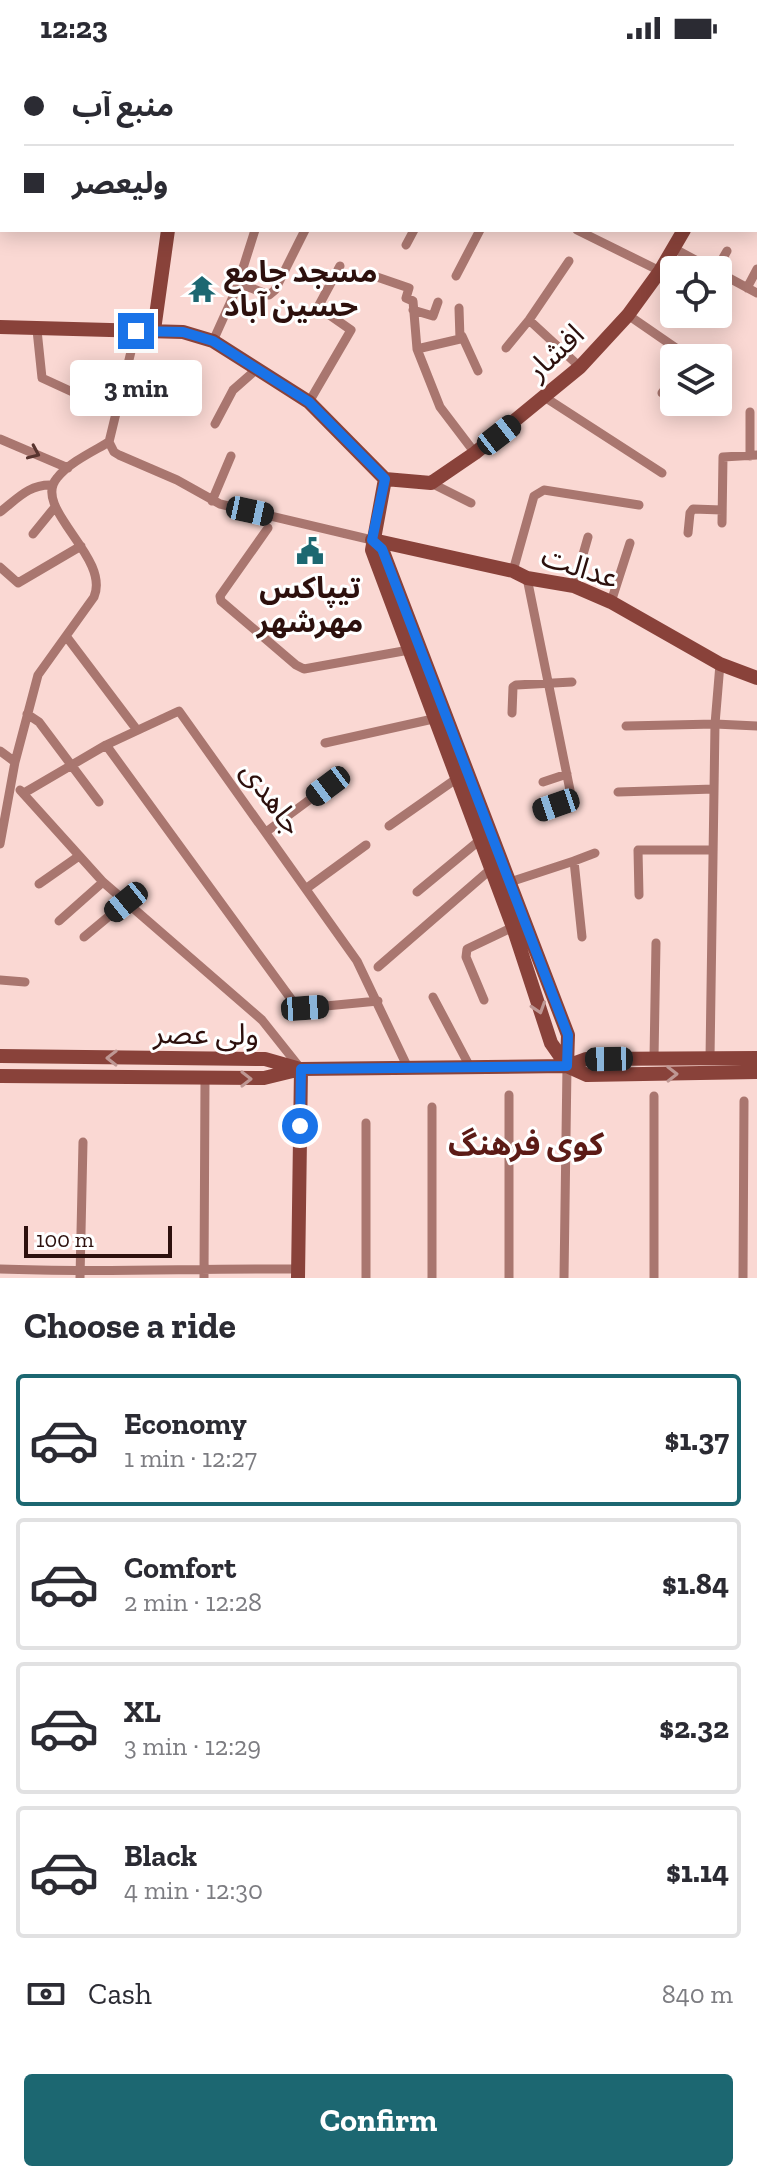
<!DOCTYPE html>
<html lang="en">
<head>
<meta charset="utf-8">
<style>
  body { margin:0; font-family:"Zilla Slab","Noto Sans Arabic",serif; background:#f7f7f7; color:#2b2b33; height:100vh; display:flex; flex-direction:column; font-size:30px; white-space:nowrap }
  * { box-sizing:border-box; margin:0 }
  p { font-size:26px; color:#7c7c81 }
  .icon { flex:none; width:44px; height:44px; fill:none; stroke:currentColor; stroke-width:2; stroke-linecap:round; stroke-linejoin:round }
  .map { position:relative; height:1222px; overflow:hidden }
  .drawer { display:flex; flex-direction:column; background:#fff; flex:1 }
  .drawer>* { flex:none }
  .hud { position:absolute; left:0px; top:0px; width:758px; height:176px; box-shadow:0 4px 20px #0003; display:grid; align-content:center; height:176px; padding:0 24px; background:#fff }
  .tools { position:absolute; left:660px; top:200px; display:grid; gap:16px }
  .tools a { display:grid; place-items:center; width:72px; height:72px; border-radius:8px; background:#fff; box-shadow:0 4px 20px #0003; font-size:40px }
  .scale { position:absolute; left:24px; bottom:20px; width:148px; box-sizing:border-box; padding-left:8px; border:4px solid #2d100d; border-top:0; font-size:22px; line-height:28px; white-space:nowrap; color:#2d100d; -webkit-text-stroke:6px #fff; paint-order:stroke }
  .end { position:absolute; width:36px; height:36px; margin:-18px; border:10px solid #1a73e8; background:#fff; box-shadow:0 0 0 4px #fff }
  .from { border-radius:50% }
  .bubble { position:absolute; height:56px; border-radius:8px; background:#fff; box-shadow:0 4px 20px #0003; font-size:26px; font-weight:700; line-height:56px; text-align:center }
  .car { position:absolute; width:24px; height:48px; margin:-24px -12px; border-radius:10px; box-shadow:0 0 6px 2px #0007; background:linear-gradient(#222 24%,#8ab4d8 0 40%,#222 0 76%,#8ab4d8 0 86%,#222 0) }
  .hud b { display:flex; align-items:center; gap:28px; height:76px; font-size:30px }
  .hud b+b { border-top:2px solid #e1e1e2 }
  .hud i { width:20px; height:20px; background:#2b2b33 }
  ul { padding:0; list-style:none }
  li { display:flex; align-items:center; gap:24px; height:132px; margin:0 16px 12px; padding:0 8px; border:4px solid #e1e1e2; border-radius:8px }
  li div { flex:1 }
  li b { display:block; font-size:30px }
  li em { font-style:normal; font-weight:700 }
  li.on { border-color:#1c6771 }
  li>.icon { width:72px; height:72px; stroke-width:1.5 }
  h2 { padding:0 24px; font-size:36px; line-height:96px }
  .pay { display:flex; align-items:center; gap:20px; height:88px; padding:0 24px; font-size:30px }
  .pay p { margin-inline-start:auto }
  .primary-button { display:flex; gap:16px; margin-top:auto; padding:16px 24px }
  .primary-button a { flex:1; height:92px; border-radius:8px; background:#1c6771; color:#fff; font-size:32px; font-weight:700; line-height:92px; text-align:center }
  .status { display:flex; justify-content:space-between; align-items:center; height:56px; padding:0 40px; background:#fff; direction:ltr }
  .status svg { height:22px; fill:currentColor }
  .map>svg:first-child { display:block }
</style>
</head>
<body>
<div class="status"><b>12:23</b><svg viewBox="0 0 49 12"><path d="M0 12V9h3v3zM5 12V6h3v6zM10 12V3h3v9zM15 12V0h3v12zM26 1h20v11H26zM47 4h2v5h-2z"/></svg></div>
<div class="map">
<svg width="757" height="1222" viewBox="0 0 757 1222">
  <rect width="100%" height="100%" fill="#fad8d3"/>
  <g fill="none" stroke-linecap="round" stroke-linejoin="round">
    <!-- street -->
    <path stroke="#a9766f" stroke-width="9" d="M264 0 265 2
      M564 0V2
      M84 2V0
      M395 2 396 0
      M438 2V0
      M630 2 631 0
      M0 25H2
      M756 85H757
      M0 137 2 120
      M756 143 757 144
      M577 174 660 215
      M406 189 414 174
      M673 192 714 214
      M716 214 727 195
      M718 216 757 237
      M456 220 480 174
      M377 221 409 232 406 242 413 245 417 293 440 351 475 397
      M238 227 269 239 275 234 305 174
      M747 232 757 213
      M413 254 433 260 438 246
      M628 259 686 299V302
      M529 264 580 311
      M37 274 42 322 116 356
      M462 280 478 315
      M213 285 236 234 255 174
      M506 292 529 264 569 205
      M417 293 460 283 459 252
      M662 337 674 321
      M546 342 662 417
      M309 346 351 274 318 251 340 210
      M750 356V400
      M215 368 233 334 257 313
      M0 383 68 412
      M109 386 114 396 119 399 177 424 220 448 372 484
      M109 386 136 275
      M431 427 471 447
      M212 445 231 400
      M0 456C17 443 29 428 52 429
      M722 467 723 401 757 399
      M268 472 220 540 221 545 296 609 304 613 409 594
      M688 477 690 457 693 453 722 454
      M33 478 55 451
      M0 511 18 527 81 490
      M513 515 534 440 544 434 639 449
      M527 522 572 744 541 754
      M574 530 588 481
      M611 546 630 487
      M66 580 137 674
      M512 657 513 631 516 629 572 626
      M27 658 39 666 99 746
      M626 670 715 668 757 670
      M325 687 433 663
      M106 689 294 947 305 952 378 945
      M0 695 15 706
      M543 726 567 718
      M20 734 103 826 262 964 301 1013
      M618 736 714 733
      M24 737 106 689 179 655 357 905 408 1012
      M389 770 456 723
      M266 776 328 730
      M0 788 15 706 38 619 94 541C111 501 31 452 57 422 70 406 92 396 109 386
      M574 805 595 797
      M510 826 574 805 582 881
      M39 828 79 800
      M307 832 366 789
      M417 836 480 784
      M639 839 638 794H713
      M59 865 103 826
      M84 881 126 846
      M378 911 491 813
      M0 924 25 926
      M433 941 470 1011
      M484 944 466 901 467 893 513 871
      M654 1002 656 887
      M710 1002 715 668 720 608
      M432 1051V1222
      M0 1213C99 1217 198 1212 298 1213
      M80 1222 83 1086
      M204 1222 205 1023
      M366 1222V1067
      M509 1222V1039
      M564 1222 567 1010
      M654 1222V1040
      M743 1222 744 1045"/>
    <!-- secondary -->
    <path stroke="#89423a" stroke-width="14" d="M193 2V0
      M756 48 757 46
      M0 271 183 276 213 285 309 346 385 423 431 427 475 397 580 311 628 259 660 215 684 174
      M154 274 168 174
      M385 423 372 494 513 871 551 987 567 1010
      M372 484 382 493 568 979 567 1010
      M373 484 513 515 527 522 574 530 611 546 720 608 757 622
      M0 1000 265 1003 300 1013
      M567 1010 587 1019 757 1016
      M0 1020 264 1022 301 1013 567 1010 586 1003 757 1002
      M298 1222 301 1013"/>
  </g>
  <!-- one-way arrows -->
  <defs><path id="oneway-chevron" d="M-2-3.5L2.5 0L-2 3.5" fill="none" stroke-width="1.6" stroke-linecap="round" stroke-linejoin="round" transform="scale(2)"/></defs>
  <use stroke="#58342f" href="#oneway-chevron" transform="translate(34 397) rotate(24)"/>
  <g stroke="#be9793">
    <use href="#oneway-chevron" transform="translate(539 952) rotate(72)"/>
    <use href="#oneway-chevron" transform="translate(112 1002) rotate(-179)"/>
    <use href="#oneway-chevron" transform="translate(672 1018) rotate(-1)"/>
    <use href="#oneway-chevron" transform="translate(246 1023)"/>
  </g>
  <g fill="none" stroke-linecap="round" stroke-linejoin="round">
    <!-- route -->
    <path stroke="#1a73e8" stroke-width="10" d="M136 275 183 276 213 285 309 346 385 423 372 484 382 493 568 979 567 1010 301 1013 300 1070"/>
  </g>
  <!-- icons -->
  <defs>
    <g id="temple-bare" transform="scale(2.16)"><path d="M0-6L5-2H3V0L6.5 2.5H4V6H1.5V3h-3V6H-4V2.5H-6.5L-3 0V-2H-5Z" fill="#1c6771" stroke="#fff" stroke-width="2.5" paint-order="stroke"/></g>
    <g id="civic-bare" transform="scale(2.16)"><path d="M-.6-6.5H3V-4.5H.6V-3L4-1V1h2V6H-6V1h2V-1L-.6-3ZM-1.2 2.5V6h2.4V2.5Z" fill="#1c6771" stroke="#fff" stroke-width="2.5" paint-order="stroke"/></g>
  </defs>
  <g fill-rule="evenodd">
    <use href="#temple-bare" x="202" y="233"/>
    <use href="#civic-bare" x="310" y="495"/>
  </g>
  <g text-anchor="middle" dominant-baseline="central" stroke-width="6" stroke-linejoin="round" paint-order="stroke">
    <!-- poi labels -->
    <g font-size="30" font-weight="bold" fill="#2d100d" stroke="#fff" text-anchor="start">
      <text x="224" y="216">مسجد جامع<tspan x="224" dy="34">حسین آباد</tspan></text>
      <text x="310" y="532" text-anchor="middle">تیپاکس<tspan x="310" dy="34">مهرشهر</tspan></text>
    </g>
    <!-- street labels -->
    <g font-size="30" fill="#2d100d" stroke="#fff">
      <text transform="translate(555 296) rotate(-43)">افشار</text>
      <text transform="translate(580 511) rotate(18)">عدالت</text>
      <text transform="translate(272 742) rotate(54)">جاهدی</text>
      <text transform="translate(206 978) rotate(1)">ولی عصر</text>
    </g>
    <!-- neighbourhood labels -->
    <g font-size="32" font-weight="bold" fill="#5c1b16" stroke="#fff">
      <text x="526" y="1088">کوی فرهنگ</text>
    </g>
  </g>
</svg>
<div class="tools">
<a><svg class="icon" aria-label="locate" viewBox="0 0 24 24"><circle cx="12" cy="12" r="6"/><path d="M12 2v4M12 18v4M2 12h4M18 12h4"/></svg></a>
<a><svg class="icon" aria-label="layers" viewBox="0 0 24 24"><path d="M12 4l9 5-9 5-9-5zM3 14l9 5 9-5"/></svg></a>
</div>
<div class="scale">100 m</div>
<i class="end from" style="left:300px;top:1070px"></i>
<i class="end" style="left:136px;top:275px"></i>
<div class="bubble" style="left:70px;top:304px;width:132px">3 min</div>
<i class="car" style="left:499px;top:379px;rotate:52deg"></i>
<i class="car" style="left:250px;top:455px;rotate:102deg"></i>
<i class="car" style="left:328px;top:730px;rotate:233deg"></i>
<i class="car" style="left:556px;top:749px;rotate:251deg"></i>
<i class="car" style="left:126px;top:846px;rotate:231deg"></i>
<i class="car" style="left:305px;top:952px;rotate:86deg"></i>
<i class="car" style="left:609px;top:1003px;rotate:269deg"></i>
<div class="hud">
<b><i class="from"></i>منبع آب</b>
<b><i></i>ولیعصر</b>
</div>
</div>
<section class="drawer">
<h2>Choose a ride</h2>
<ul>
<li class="on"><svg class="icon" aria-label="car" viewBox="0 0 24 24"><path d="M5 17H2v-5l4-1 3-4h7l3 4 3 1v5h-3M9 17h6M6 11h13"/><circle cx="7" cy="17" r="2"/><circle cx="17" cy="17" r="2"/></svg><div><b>Economy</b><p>1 min · 12:27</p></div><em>$1.37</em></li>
<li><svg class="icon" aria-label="car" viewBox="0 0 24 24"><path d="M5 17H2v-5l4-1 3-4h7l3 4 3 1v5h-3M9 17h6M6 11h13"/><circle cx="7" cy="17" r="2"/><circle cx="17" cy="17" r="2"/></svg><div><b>Comfort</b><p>2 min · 12:28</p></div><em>$1.84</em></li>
<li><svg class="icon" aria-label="car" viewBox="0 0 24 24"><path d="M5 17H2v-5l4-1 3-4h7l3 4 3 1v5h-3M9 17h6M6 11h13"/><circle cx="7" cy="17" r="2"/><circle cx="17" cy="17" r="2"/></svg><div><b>XL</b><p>3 min · 12:29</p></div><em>$2.32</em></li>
<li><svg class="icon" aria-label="car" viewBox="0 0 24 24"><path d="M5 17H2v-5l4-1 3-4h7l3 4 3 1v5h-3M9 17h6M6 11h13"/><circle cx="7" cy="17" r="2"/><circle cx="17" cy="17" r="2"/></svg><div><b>Black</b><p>4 min · 12:30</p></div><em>$1.14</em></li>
</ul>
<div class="pay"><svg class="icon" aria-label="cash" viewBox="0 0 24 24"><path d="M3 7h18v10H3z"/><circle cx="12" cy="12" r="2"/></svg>Cash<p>840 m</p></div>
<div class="primary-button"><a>Confirm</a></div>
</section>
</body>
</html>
